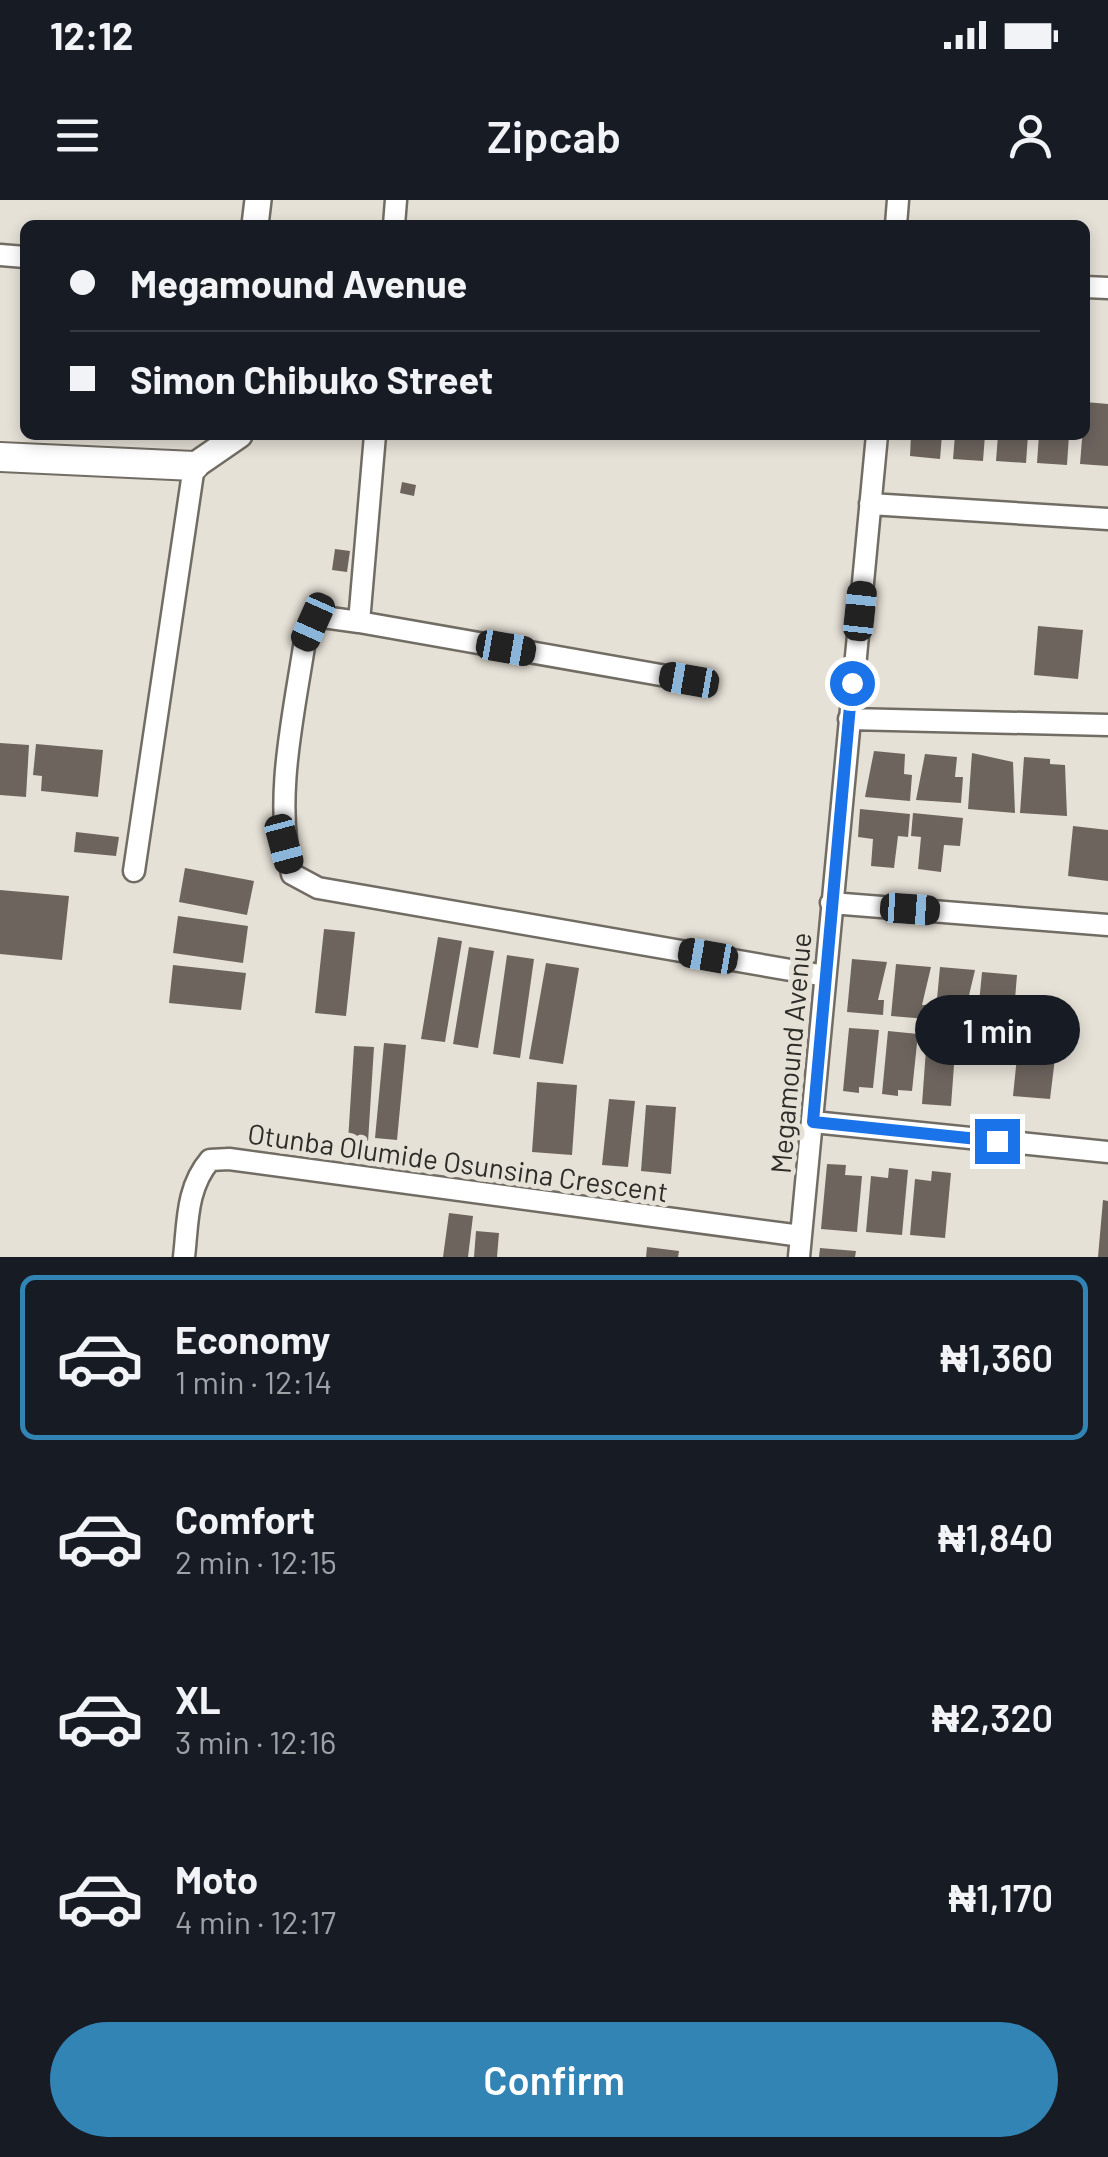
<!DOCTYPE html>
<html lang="en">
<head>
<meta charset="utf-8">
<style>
  body { margin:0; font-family:Barlow,sans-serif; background:#20242c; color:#f1f3f6; height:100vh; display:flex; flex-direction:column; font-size:38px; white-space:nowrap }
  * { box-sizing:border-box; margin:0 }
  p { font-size:32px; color:#9ea1a6 }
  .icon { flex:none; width:55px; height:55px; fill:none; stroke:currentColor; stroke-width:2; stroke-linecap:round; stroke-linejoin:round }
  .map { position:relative; height:1057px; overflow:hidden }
  .drawer { display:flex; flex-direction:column; background:#171b24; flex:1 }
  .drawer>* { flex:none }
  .top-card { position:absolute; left:20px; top:20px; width:1070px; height:220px; border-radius:15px; box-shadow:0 5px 15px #0003; display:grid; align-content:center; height:220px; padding:0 50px; background:#171b24 }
  .end { position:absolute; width:45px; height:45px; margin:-22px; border:12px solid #1a73e8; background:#fff; box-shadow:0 0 0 5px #fff }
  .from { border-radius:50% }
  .bubble { position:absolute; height:70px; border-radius:35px; background:#171b24; box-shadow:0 5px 15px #0003; font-size:32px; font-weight:600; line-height:70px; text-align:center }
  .car { position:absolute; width:30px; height:60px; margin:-30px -15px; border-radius:12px; box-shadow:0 0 8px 2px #0007; background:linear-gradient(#222 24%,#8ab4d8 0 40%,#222 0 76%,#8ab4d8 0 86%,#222 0) }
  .top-card b { display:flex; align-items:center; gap:35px; height:95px; font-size:38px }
  .top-card b+b { border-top:2px solid #363941 }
  .top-card i { width:25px; height:25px; background:#f1f3f6 }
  ul { padding:18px 0 0; list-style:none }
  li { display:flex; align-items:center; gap:30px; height:165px; margin:0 20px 15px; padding:0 30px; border:5px solid transparent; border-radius:15px }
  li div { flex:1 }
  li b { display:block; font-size:38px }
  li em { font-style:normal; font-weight:600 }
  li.on { border-color:#3284b5 }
  li>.icon { width:90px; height:90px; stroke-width:1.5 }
  .cta { display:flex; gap:20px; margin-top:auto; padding:20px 50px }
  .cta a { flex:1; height:115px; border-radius:60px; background:#3284b5; color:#fff; font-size:40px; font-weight:600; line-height:115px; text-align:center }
  .status { display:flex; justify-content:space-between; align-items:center; height:70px; padding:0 50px; background:#171b24; direction:ltr }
  .status svg { height:28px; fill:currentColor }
  header { display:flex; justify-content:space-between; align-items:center; height:130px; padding:0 50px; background:#171b24; font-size:45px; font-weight:600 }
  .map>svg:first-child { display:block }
</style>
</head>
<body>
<div class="status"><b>12:12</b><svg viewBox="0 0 49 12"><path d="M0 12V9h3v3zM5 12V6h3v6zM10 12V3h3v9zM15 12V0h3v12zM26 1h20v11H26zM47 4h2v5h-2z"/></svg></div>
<header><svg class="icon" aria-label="menu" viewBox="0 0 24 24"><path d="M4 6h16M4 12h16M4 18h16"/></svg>Zipcab<svg class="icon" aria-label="person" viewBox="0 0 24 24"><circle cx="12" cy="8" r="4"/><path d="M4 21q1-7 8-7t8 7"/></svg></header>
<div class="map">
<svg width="1108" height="1057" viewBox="0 0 1108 1057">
  <rect width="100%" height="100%" fill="#e6e1d7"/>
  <!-- building -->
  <path fill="#6d645e" d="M1085 202 1108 204V266L1080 264Z
    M911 235H942L940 259 910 256Z
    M955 235H985L983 261 953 259Z
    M998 235H1028L1026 263 996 261Z
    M1039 235H1069L1067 265 1037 263Z
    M402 282 416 285 414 296 400 293Z
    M335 349 350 351 347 372 332 370Z
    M1038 426 1083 430 1078 479 1034 475Z
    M0 543 29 545 26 597 0 595Z
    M36 544 103 550 98 597 41 591 42 576 33 575Z
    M874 551 905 554 904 574 912 575 910 601 865 597Z
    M972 553 1013 562 1015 613 968 609Z
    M925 554 957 557 955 577H963L961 603 916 600Z
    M1024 557 1050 559V564L1065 565 1067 616 1020 613Z
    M860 609 910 614 908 637 898 636 894 668 871 666 873 639 858 637Z
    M913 613 963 618 960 646 944 645 941 672 918 669 921 637 911 636Z
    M1073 626 1108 630V681L1068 676Z
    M76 632 119 637 116 656 74 652Z
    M185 668 254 681 247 715 179 702Z
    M0 690 69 696 62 760 0 754Z
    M178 716 248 726 243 763 173 753Z
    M324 729 355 732 346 816 315 813Z
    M438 737 462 741 445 842 421 839Z
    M469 747 494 751 478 848 453 844Z
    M507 755 534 759 520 858 493 854Z
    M852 759 887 762 878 800H884L883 815 847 812Z
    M546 763 579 768 563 864 529 859Z
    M896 764 931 767 922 805H928L927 819 891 816Z
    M173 765 246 773 241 810 169 803Z
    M940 767 975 770 966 808H972L971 823 935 820Z
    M982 772 1017 775 1015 799 1010 798 1013 828 977 824Z
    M849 828 879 830 873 888 859 887V893L843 891Z
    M888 831 918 834 912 891 898 890V896L882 894Z
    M927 836 956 838 951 906 922 904Z
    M1019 837 1057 842 1050 899 1013 896Z
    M384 843 406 845 397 940 375 938Z
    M354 846 374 847 368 942 348 941Z
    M537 882 577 885 572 955 532 952Z
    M609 899 635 901 628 967 602 965Z
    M646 905 676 907 671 974 641 971Z
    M827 964 846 965 845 975 862 976 857 1032 821 1029Z
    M889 968 908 970 902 1035 866 1032 871 976 888 978Z
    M932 971 951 973 945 1038 910 1035 915 979 931 981Z
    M1103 1000 1108 1001V1057H1098Z
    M449 1013 473 1016 468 1057H443Z
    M476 1031 499 1033 497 1057H474Z
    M647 1047 679 1051 678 1057H646Z
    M820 1048 856 1051 855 1057H819Z"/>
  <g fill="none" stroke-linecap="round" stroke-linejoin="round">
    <!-- minor casing -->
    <g stroke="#726d64" stroke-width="25">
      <path id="minor" d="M394 25 396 0
        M896 25 898 0
        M0 55 25 57
        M1085 87 1108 88
        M375 235 359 422 323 417 313 421 305 440C294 514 273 600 292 674L318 688 825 776
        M870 304 1108 319
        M359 422 689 480
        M849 519 1108 525
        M134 671 194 266
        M831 703 1108 725
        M813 922 1108 952
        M184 1057C188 1023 186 988 210 960L229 959 801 1036
        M799 1057 877 235"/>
    </g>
    <!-- tertiary casing -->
    <g stroke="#726d64" stroke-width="30">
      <path id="tertiary" d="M255 25 258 0
        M194 266 239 235"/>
    </g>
    <!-- secondary casing -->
    <g stroke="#726d64" stroke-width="32">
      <path id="secondary" d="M0 257 194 266"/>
    </g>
    <!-- minor -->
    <use href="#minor" stroke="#fff" stroke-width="20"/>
    <!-- tertiary -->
    <use href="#tertiary" stroke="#fff" stroke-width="25"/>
    <!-- secondary -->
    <use href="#secondary" stroke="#fff" stroke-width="28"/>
  </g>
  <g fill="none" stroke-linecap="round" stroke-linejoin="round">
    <!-- route -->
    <path stroke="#1a73e8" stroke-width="12" d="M852 483 813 922 997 941"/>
  </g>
  <g text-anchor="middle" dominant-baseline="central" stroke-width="10" stroke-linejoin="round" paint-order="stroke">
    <!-- street labels -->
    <g font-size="28" fill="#2d2c28" stroke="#e6e1d7">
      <text transform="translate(790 853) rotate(-85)">Megamound Avenue</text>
      <text transform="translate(458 962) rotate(8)">Otunba Olumide Osunsina Crescent</text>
    </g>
  </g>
</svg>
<i class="end from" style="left:852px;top:483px"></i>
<i class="end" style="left:997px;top:941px"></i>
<div class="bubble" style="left:915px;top:795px;width:165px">1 min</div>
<i class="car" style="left:860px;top:411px;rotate:6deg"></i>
<i class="car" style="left:313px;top:422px;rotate:204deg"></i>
<i class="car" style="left:506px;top:448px;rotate:100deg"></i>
<i class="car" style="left:689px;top:480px;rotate:280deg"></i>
<i class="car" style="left:284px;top:644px;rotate:165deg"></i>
<i class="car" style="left:910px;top:709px;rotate:94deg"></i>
<i class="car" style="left:708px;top:756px;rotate:280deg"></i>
<div class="top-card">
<b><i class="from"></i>Megamound Avenue</b>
<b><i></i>Simon Chibuko Street</b>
</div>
</div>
<section class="drawer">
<ul>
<li class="on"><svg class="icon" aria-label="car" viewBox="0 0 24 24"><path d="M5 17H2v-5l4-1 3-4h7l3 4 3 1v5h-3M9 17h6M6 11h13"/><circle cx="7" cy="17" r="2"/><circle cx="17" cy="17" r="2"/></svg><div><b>Economy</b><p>1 min · 12:14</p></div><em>₦1,360</em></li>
<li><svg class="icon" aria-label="car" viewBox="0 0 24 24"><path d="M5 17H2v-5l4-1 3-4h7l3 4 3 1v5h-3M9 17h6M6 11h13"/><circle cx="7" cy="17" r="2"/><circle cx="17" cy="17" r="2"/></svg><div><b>Comfort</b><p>2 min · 12:15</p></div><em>₦1,840</em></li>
<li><svg class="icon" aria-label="car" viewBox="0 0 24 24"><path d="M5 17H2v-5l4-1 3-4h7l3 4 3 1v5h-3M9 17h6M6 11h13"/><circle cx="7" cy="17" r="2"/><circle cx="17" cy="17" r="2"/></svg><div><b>XL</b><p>3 min · 12:16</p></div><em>₦2,320</em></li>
<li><svg class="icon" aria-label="car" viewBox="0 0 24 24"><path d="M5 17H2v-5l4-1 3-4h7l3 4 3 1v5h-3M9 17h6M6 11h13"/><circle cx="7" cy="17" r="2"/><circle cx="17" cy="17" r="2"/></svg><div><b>Moto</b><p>4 min · 12:17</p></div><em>₦1,170</em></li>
</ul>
<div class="cta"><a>Confirm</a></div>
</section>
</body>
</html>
